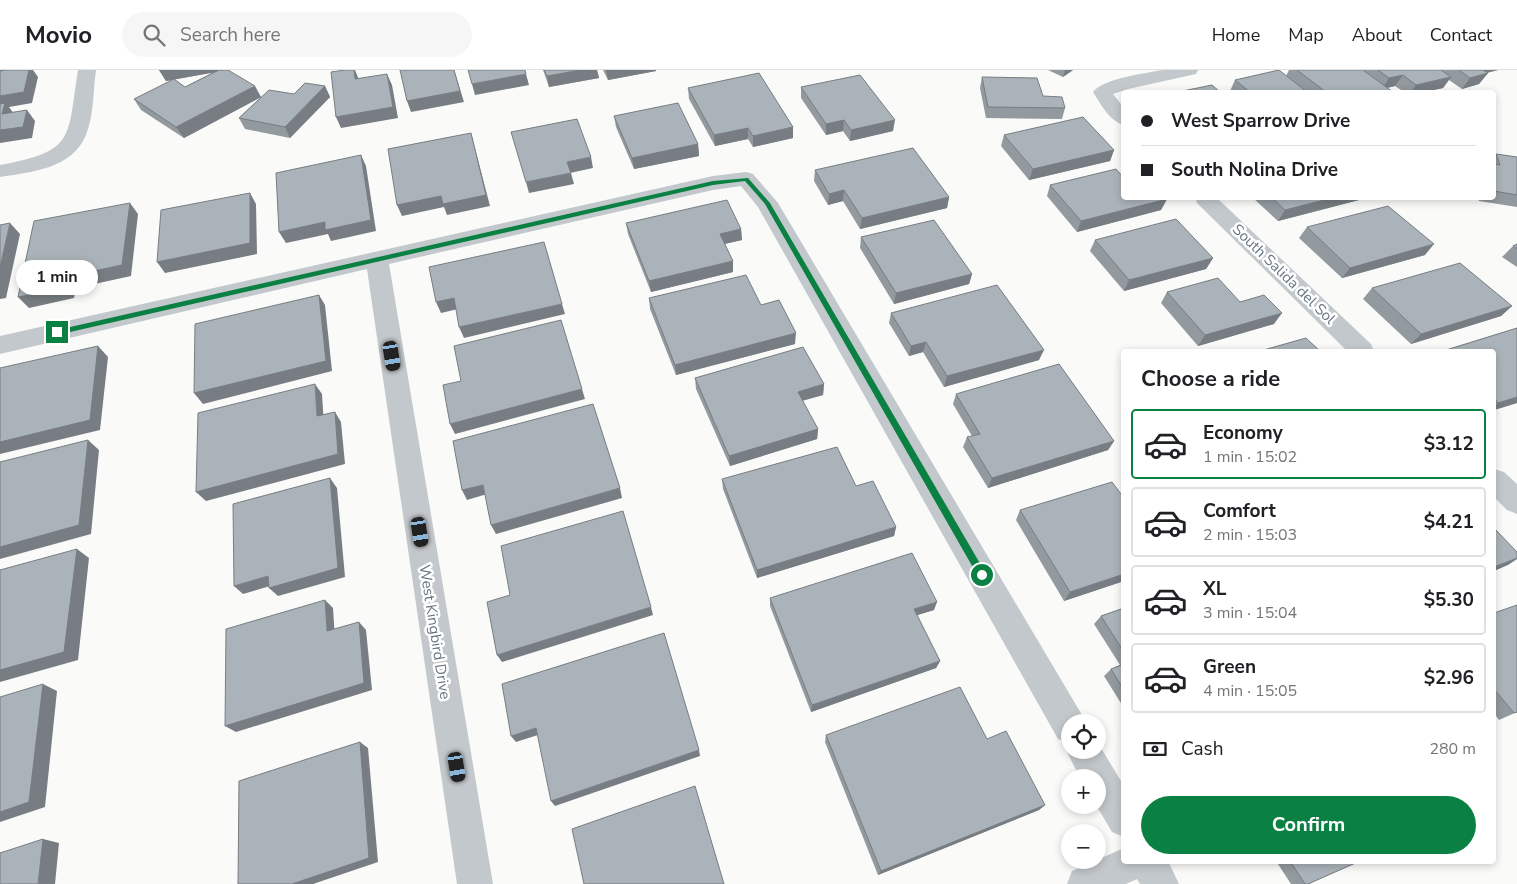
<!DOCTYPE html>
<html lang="en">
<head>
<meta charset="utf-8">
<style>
  body { margin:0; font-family:"Nunito Sans",sans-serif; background:#f6f6f6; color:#202124; height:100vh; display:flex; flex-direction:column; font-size:19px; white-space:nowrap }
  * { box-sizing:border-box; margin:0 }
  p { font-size:16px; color:#757577 }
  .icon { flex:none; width:28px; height:28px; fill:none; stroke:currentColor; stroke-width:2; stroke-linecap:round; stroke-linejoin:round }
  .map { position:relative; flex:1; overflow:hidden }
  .sheet { position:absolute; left:1121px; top:279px; width:375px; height:515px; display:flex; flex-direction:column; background:#fff; border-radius:5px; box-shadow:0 2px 8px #0003 }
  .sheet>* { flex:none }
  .hud { position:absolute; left:1121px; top:20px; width:375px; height:110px; border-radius:5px; box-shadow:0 2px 8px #0003; display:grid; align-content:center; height:110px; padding:0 20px; background:#fff }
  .buttons { position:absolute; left:1061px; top:644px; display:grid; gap:10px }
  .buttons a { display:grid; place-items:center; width:45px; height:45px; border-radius:50%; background:#fff; box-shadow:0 2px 8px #0003; font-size:25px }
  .end { position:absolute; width:22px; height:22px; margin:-11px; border:6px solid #0b8043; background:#fff; box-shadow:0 0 0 2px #fff }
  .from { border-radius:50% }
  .bubble { position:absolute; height:35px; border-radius:18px; background:#fff; box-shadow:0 2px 8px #0003; font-size:16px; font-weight:700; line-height:35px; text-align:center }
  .car { position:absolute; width:15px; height:30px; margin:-15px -8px; border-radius:6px; box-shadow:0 0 4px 1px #0007; background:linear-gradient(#222 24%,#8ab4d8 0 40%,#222 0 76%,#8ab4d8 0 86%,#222 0) }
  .hud b { display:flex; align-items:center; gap:18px; height:48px; font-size:19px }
  .hud b+b { border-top:1px solid #e0e0e0 }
  .hud i { width:12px; height:12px; background:#202124 }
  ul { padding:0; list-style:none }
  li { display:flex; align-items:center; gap:15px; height:70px; margin:0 10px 8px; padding:0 10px; border:2px solid #e0e0e0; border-radius:5px }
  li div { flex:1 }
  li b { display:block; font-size:19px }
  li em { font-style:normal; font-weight:700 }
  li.active { border-color:#0b8043 }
  li>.icon { width:45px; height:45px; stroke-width:1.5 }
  h2 { padding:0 20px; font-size:22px; line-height:60px }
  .pay { display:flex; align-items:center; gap:12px; height:55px; padding:0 20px; font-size:19px }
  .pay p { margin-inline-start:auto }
  .action { display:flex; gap:10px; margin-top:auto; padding:10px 20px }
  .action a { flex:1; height:58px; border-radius:30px; background:#0b8043; color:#fff; font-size:20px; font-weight:700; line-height:58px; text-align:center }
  header { display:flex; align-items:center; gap:30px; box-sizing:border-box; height:70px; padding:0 25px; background:#fff; border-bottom:1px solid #e0e0e0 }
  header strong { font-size:24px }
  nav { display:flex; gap:28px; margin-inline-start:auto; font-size:18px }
  .search { width:350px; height:45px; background:#f6f6f6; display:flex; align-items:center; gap:12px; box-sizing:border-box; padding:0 18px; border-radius:28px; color:#757577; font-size:19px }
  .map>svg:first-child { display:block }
</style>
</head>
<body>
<header>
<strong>Movio</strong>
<div class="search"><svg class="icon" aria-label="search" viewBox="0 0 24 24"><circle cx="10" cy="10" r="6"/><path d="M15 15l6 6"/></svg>Search here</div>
<nav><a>Home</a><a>Map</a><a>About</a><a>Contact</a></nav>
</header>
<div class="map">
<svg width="1517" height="814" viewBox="0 0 1517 814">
  <rect width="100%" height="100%" fill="#fafaf8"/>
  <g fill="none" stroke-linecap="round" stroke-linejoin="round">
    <!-- minor -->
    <path fill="#c3c8cc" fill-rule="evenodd" d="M78 0H96C93 21 94 45 86 65 72 99 31 102 0 107V95C76 81 67 69 78 0Z
      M1163 0H1198L1196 4 1128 19 1113 24 1124 38V55C1109 51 1101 34 1093 22 1102 9 1146 3 1163 0Z
      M746 102 753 104 778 133 1082 645 1085 652H1070V680H1098V673L1124 716V767L1112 762 1096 735H1098V708H1080L1066 680 1069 673 1058 669 758 137 741 116 713 120 389 194 493 814H457L367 199 0 284V266L713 106Z
      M1195 128H1217L1371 274 1374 281H1347L1197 133Z
      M1494 399 1504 402 1517 414V444L1507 440 1494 427Z
      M1124 778V791H1168L1179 814H1140L1137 809 1126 814H1067L1072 801Z"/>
  </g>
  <!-- wall -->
  <path fill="#929a9f" d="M159 0H228L261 27 294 24 325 16 330 27 290 68 245 59 239 48 261 27 184 68 141 40 134 29 185 17 214 2 166 11Z
    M543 0H597L599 8 549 17Z
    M603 0H656V1L608 10Z
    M1048 0H1073L1063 7Z
    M1289 0H1498L1487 3H1488L1479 14 1462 19 1449 10 1443 18 1424 22H1404L1395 16 1387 18 1393 22H1231L1230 21 1235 10 1286 6Z
    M982 7 1043 26 1065 38 1062 49 986 48 980 18Z
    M801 17 893 61 850 71 843 61 826 65 801 28Z
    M688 18 793 57V68L753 77 748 69 715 76 689 29Z
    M614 46 698 74 699 86 634 99 616 57Z
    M1004 65 1114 80 1110 91 1029 110 1001 76Z
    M1496 84 1517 87V137L1479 131 1478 128H1494V86Z
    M815 100 949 127 947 138 860 159 843 131 828 135 814 111Z
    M1050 115 1124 128 1167 129 1161 140 1077 162 1047 126Z
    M1253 128H1361L1359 130 1278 151Z
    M626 153 741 159 742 170 724 174 733 191V202L651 222 628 164Z
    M1307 157 1425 185 1342 208 1299 168Z
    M861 167 972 204 969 214 894 234 860 178Z
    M1095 170 1213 188 1206 199 1124 221 1090 181Z
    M1517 174V197L1502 187 1513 176Z
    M1372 218 1512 236 1501 246 1411 274 1363 229Z
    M1167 222 1240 232 1274 254 1198 276 1161 233Z
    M649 228 761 235 795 274 676 305 650 239Z
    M891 243 1039 290 944 317 923 282 909 286 889 253Z
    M1517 258V333L1494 340V281H1442Z
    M695 308 824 314 823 325 802 331 818 359 817 369 730 396 696 319Z
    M956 324 1114 371 1108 380 988 418 963 377 967 367 972 366 953 334Z
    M722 409 856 416 896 457 894 466 757 508 723 419Z
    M1020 440 1124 511 1064 531 1016 450Z
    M770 528 934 540 917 545 940 591 936 598 811 642 770 536Z
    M1124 538V638L1104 606 1111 599 1120 595 1094 554 1101 546Z
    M1494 543 1517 642 1499 650 1494 643Z
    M826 665 987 669 1045 735 1039 740 878 805 825 672Z
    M1276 791H1360L1308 814H1291Z"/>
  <!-- shaded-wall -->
  <path fill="#777d82" d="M0 0H33L38 7 32 33 9 37 14 44H2L0 38Z
    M159 0H228L166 11Z
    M354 0H355L359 10 355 9Z
    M454 0 464 32 411 42 407 31Z
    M581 0H597L599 8 549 17 547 6Z
    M606 0H656V1L608 10Z
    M1065 0H1073L1063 7Z
    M1473 0H1498L1468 7Z
    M1488 3 1479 14 1462 19 1470 8Z
    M387 4 392 15 398 48 341 58 336 47Z
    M526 4 529 15 475 25 472 14Z
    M1403 5 1395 16 1382 19 1389 8Z
    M1451 7 1443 18 1424 22H1411L1416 15Z
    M255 16 261 27 184 68 176 57Z
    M325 16 330 27 290 68 285 57Z
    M27 40 35 51 32 68 0 73V60Z
    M844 50 843 61 826 65V54Z
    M895 50 893 61 850 71 851 60Z
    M793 57V68L753 77V66Z
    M748 58V69L715 76 714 65Z
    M471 63 490 136 447 145 444 137 402 146 397 135Z
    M698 74 699 86 634 99 632 88Z
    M1114 80 1110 91 1029 110 1033 99Z
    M361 85 366 96 376 161 331 171 328 164 286 173 279 162Z
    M591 87 593 98 570 103 567 92Z
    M571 103 574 114 529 123 526 112Z
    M844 120 843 131 828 135 829 124Z
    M250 123 256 134 257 184 165 203 157 192Z
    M949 127 947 138 860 159 862 148Z
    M1332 128H1361L1359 130 1278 151 1285 140Z
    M1167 129 1161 140 1077 162 1081 151Z
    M130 133 138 144 131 206 76 218 74 228 29 238 18 227 66 207Z
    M10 153 20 164 6 228 0 229V197Z
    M741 159 742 170 720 175V164Z
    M1434 174 1425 185 1342 208 1350 198Z
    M1213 188 1206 199 1124 221 1129 210Z
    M733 191V202L651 222 649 211Z
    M972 204 969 214 894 234 896 223Z
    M319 225 325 235 332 301 203 334 194 323Z
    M454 228 458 239 441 243 436 232Z
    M562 234 565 244 464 268 459 257Z
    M1512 236 1501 246 1411 274 1421 264Z
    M1282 243 1274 254 1198 276 1205 265Z
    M796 263 795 274 676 305 675 295Z
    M926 272 923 282 909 286 911 276Z
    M98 276 108 287 100 360 0 384V372Z
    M1044 280 1039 290 944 317 947 306Z
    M315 314 322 324 324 356 317 346Z
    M824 314 823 325 797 332 798 322Z
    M582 319 585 329 455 364 450 354Z
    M1517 327V333L1494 340V337L1498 333Z
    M335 342 341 352 345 394 206 431 196 422Z
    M818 359 817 369 730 396 729 386Z
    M88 370 99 380 91 464 0 489V477Z
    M1114 371 1108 380 988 418 992 408Z
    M330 408 337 418 345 507 278 526 269 518Z
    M483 415 487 424 467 430 462 420Z
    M620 418 622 428 496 464 491 455Z
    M896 457 894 466 757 508V500Z
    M77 479 89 488 78 590 0 612V600Z
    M1517 488V489L1508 495 1494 501V497Z
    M1124 504V511L1064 531 1070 522Z
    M268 506 277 514 243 524 234 516Z
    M325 530 333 538 335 569 327 561Z
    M937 532 934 540 911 547 914 539Z
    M651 537 653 545 502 592 497 585Z
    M359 552 366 560 372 620 236 662 225 656Z
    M940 591 936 598 811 642 812 635Z
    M43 614 57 621 45 737 0 752V742Z
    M536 658 541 664 516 672 511 666Z
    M360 672 368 678 378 792 313 814H292Z
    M699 680 700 686 555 736 551 731Z
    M1045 735 1039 740 878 805 881 801Z
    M43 769 59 773 55 814H38Z"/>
  <!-- building -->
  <path fill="#aab3b9" stroke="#777d82" d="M5 0H29L24 22 0 26V1Z
    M219 0H228L255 16 176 57 134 29 174 9 185 17Z
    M345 0H354L355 9 387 4 393 37 336 47 331 2Z
    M400 0H454L460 21 407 31Z
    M468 0H525L526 4 472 14Z
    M544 0H581L547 6Z
    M1279 0 1307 22H1250L1235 10Z
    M1297 0H1363L1393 22H1326Z
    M1378 0H1441L1451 7 1416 15 1403 5 1389 8Z
    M1459 0H1483L1488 3 1470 8Z
    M759 3 793 57 753 66 748 58 714 65 688 18Z
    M860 5 895 50 851 60 844 50 826 54 801 17Z
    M982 7 1037 8 1043 26 1062 27 1065 38 988 37Z
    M305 13 325 16 285 57 239 48 269 20 294 24Z
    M1212 15 1220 22H1178Z
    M5 33 2 44 27 40 23 57 0 60V34Z
    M678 33 698 74 632 88 614 46Z
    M1083 47 1114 80 1033 99 1004 65Z
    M577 49 591 87 567 92 571 103 526 112 511 62Z
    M471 63 486 125 443 134 441 126 397 135 388 79Z
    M913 78 949 127 862 148 844 120 829 124 815 100Z
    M1496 84 1517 87V125L1494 121V94L1500 95Z
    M361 85 371 150 325 160V152L279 162 276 103Z
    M1116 99 1124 108V128H1165L1167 129 1081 151 1050 115Z
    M250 123V173L157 192 161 140Z
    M1272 128H1332L1285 140Z
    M727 130 741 159 720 164 733 191 649 211 626 153Z
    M130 133 122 195 66 207 65 218 18 227 34 151Z
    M1388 136 1434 174 1350 198 1307 157Z
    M1176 149 1213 188 1129 210 1095 170Z
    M934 150 972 204 896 223 861 167Z
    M10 153 0 197V155Z
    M544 172 562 234 459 257 454 228 436 232 429 197Z
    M1517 174V179L1513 176Z
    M1460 193 1512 236 1421 264 1372 218Z
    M746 205 761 235 779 230 796 263 675 295 649 228Z
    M1218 208 1240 232 1264 225 1282 243 1205 265 1167 222Z
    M997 215 1044 280 947 306 926 272 911 276 891 243Z
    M319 225 326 291 194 323 195 254Z
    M561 250 582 319 450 354 443 315 461 311 454 276Z
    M1517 258V327L1498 333 1494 328V281H1443Z
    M1306 268 1320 281H1260Z
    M98 276 90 350 0 372V298Z
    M803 277 824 314 798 322 818 359 729 386 695 308Z
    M1059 294 1114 371 992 408 967 367 980 364 956 324Z
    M315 314 317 346 335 342 338 384 196 422 198 343Z
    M593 334 620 418 491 455 483 415 462 420 453 371Z
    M88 370 79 455 0 477V392Z
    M837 377 856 416 873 411 896 457 757 500 722 409Z
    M330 408 338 498 269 518 268 506 234 516 233 434Z
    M1112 412 1124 428V504L1070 522 1020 440Z
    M623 441 651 537 497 585 487 532 510 525 501 476Z
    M1494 458 1517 482V488L1494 497Z
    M77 479 64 582 0 600V500Z
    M912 483 937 532 914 539 940 591 812 635 770 528Z
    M325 530 327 561 359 552 364 613 225 656 226 559Z
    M1517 535V642L1514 643 1494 619V543Z
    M1124 538V582L1101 546Z
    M664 563 699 680 551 731 536 658 511 666 502 614Z
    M1124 594V620L1111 599Z
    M43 614 29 732 0 742V627Z
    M960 617 987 669 1006 661 1045 735 881 801 826 665Z
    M360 672 369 788 292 814H238L239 711Z
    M695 716 724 814H584L572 759Z
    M43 769 38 814H0V783Z
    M1290 791H1360L1308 814H1305Z"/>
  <!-- route -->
  <path fill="#0b8043" d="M748 108 770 133 985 502V508H979L765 134 745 111 713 115 57 265 54 262 57 260 713 111Z"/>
  <g text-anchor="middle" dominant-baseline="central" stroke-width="5" stroke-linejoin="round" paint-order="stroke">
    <!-- street labels -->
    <g font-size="15" fill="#657683" stroke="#fff">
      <text transform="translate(1284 204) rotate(44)">South Salida del Sol</text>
      <text transform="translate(435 562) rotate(81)">West Kingbird Drive</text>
    </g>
  </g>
</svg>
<div class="buttons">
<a><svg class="icon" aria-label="locate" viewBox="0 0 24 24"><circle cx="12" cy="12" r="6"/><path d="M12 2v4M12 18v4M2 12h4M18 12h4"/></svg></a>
<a>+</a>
<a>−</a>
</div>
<i class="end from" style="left:982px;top:505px"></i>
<i class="end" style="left:57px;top:262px"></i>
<div class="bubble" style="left:16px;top:190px;width:82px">1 min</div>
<i class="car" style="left:392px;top:286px;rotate:171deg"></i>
<i class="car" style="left:420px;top:462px;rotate:171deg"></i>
<i class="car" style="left:457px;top:697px;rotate:171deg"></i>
<div class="hud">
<b><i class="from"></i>West Sparrow Drive</b>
<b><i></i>South Nolina Drive</b>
</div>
<section class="sheet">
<h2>Choose a ride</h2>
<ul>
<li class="active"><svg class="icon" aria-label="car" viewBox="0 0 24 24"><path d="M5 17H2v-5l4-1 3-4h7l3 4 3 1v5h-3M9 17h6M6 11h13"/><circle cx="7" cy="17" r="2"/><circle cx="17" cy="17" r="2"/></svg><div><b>Economy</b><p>1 min · 15:02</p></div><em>$3.12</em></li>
<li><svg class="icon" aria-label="car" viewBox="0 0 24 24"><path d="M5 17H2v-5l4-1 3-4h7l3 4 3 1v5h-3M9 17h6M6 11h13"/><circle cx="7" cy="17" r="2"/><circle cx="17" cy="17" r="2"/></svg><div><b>Comfort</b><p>2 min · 15:03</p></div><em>$4.21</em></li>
<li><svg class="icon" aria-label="car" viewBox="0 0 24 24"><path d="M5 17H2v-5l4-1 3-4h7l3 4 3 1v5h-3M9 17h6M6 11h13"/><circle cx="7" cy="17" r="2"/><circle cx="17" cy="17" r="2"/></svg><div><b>XL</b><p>3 min · 15:04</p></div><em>$5.30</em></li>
<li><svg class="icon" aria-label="car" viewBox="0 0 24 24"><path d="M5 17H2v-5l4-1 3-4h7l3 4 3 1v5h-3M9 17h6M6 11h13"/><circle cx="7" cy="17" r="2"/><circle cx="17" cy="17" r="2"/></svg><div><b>Green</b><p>4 min · 15:05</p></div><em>$2.96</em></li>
</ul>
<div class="pay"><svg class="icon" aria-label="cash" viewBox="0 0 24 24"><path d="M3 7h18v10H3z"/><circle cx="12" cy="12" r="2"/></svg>Cash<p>280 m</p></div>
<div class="action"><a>Confirm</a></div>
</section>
</div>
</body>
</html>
